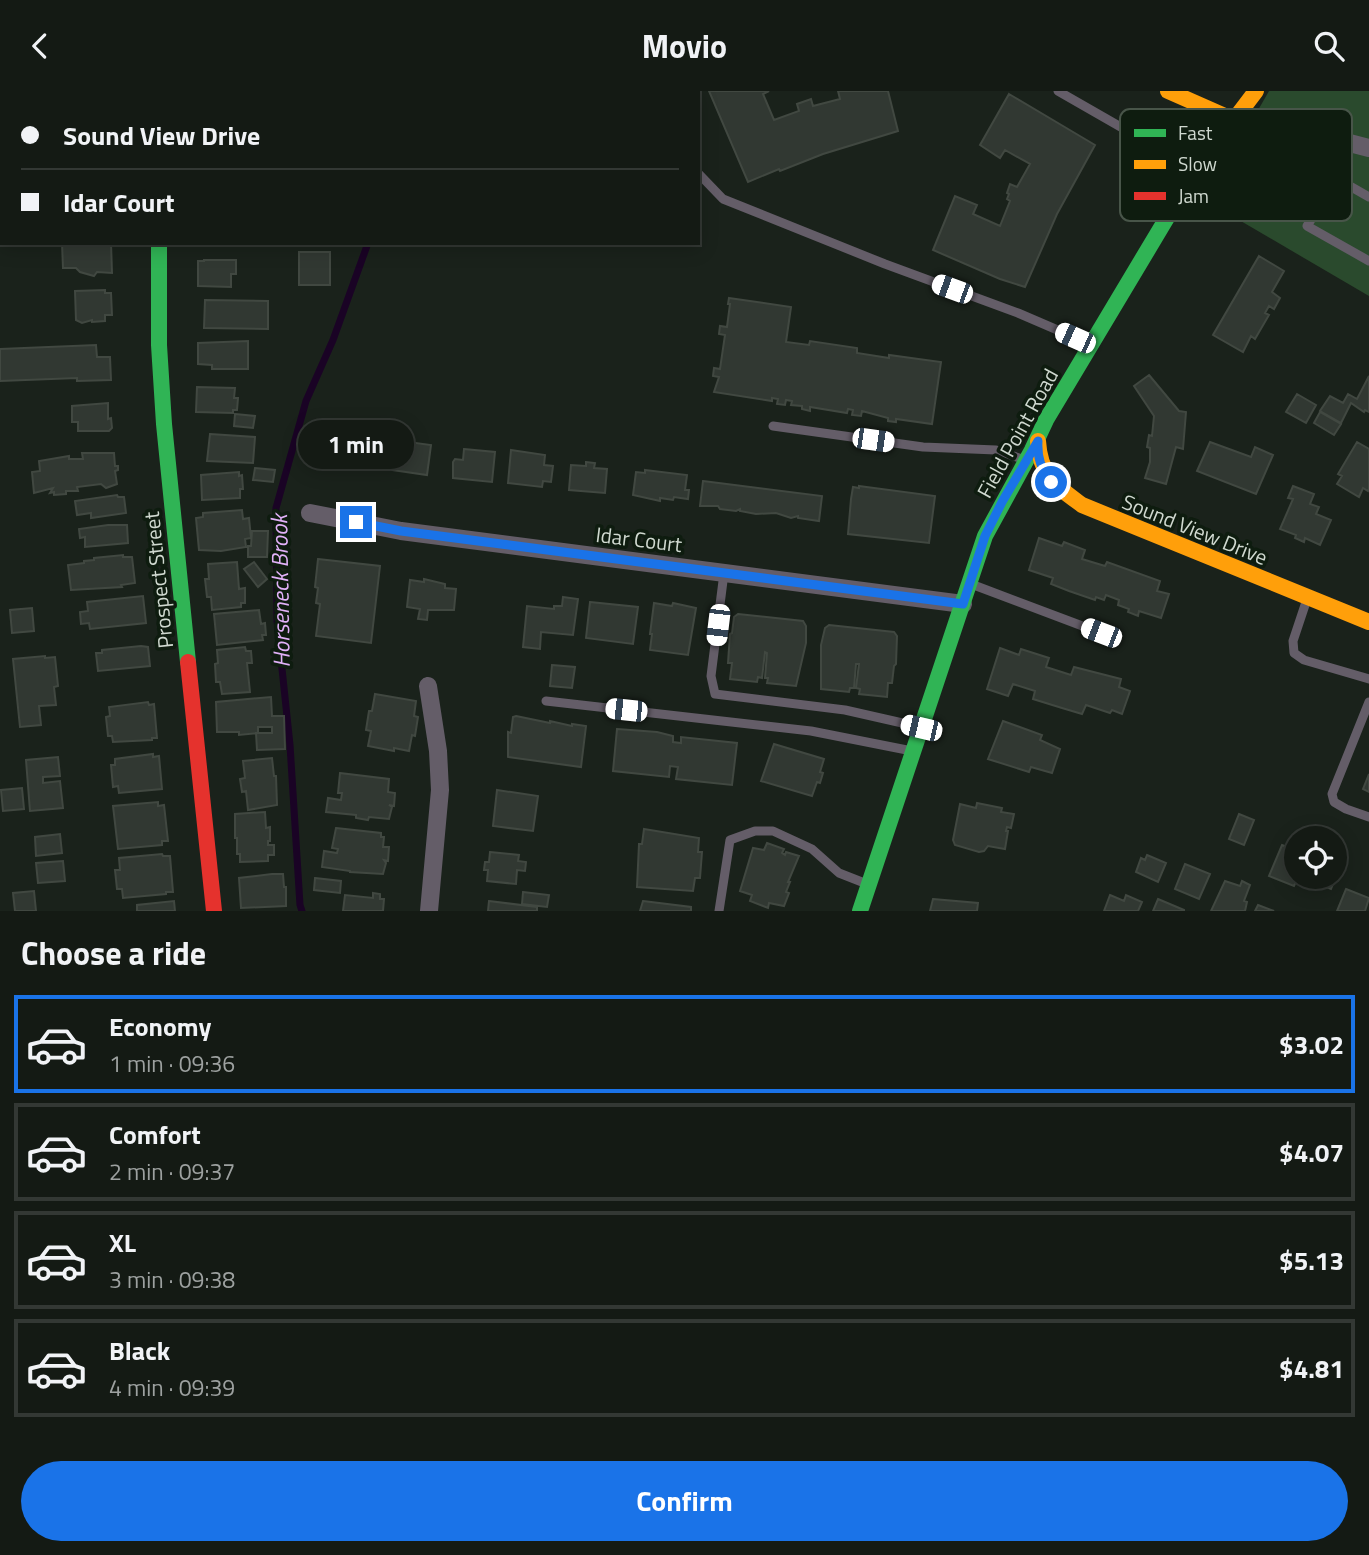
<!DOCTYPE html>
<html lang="en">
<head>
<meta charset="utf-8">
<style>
  body { margin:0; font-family:"Titillium Web",sans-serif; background:#212722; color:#f1f3f6; height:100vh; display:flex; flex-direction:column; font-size:26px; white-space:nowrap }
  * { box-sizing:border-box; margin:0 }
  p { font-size:23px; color:#9da1a0 }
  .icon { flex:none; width:38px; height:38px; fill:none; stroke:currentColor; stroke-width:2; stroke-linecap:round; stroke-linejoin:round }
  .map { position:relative; height:820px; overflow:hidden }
  .details { display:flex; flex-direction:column; background:#141a14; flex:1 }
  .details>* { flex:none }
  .guide { position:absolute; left:0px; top:0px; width:700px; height:154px; box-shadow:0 4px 18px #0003,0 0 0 2px #333834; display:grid; align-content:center; height:154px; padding:0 21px; background:#141a14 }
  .fabs { position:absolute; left:1284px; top:735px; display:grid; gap:14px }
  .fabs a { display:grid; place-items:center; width:63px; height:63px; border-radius:50%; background:#141a14; box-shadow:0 4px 18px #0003,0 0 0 2px #333834; font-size:35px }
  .end { position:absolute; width:32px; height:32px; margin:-16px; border:9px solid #1a73e8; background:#fff; box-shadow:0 0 0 4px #fff }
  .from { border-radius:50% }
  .bubble { position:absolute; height:49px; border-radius:24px; background:#141a14; box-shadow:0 4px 18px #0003,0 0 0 2px #333834; font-size:23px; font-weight:700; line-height:49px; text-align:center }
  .car { position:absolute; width:21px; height:42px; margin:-21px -10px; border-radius:9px; box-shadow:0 0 5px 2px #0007; background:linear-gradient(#fff 24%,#345 0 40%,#fff 0 76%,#345 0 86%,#fff 0) }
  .guide b { display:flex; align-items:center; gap:24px; height:66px; font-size:26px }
  .guide b+b { border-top:2px solid #333834 }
  .guide i { width:18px; height:18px; background:#f1f3f6 }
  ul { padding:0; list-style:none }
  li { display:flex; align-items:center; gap:21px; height:98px; margin:0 14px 10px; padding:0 7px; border:4px solid #333834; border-radius:0px }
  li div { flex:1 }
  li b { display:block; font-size:26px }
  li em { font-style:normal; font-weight:700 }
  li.active { border-color:#1a73e8 }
  li>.icon { width:63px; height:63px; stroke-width:1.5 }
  h2 { padding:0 21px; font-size:32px; line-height:84px }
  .primary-button { display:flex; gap:14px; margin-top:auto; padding:14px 21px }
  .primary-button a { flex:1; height:80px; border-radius:42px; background:#1a73e8; color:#fff; font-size:28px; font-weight:700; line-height:80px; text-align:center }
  header { display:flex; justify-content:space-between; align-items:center; height:91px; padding:0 21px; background:#141a14; font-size:32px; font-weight:700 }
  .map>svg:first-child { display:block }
</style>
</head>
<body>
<header><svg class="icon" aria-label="back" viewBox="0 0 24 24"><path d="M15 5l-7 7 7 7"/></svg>Movio<svg class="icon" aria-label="search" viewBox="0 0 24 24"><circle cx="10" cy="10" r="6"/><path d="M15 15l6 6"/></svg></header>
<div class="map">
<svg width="1369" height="820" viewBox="0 0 1369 820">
  <rect width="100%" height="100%" fill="#1a221b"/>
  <!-- green -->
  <path fill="#2a4a2d" d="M1269 0H1369V205L1210 112 1226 75Z"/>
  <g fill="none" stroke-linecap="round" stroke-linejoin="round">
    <!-- stream -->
    <path stroke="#1a0325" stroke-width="7" d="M378 0V2
      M302 820 300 814 290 654 277 530 276 417 306 310 333 249 368 152"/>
  </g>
  <!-- building -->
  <path fill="#313832" stroke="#414841" stroke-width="2" d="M75 0H104V2H75Z
    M709 0H769L763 3 774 29 799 20 797 13 811 8 813 15 840 8 838 0H888L898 40 823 63 780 80 779 78 748 91Z
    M1009 3 1095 54 1057 123 1025 196 1000 188 933 159 955 105 977 114 973 123 1000 135 1010 110 1007 108 1009 103 1007 102 1010 93 1017 96 1030 73 1005 59 1000 67 980 54Z
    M62 152H111L112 182 97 181 94 185 80 181 76 177H63Z
    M216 152H244V155H216Z
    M254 152H278V154H254Z
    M299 161H330V194H299Z
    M1259 165 1284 180 1272 201 1280 207 1274 218 1269 215 1265 222 1269 224 1255 248 1251 245 1243 261 1213 244Z
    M204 169H236V183H231V196L198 195V170H204Z
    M105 199V202H111L112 224H105V230L92 231V229L82 232 76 229 75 200Z
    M729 207 791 216 786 251 809 254 810 250 857 257V262L889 267V264L941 271 932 333 896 328V331L888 330V327L862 320 861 325 852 324 853 319 848 318 847 322 810 316V320L802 318V315L791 314 792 310 786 309 785 314 777 313 778 308 772 307V310L714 301 719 286 713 285 714 277 720 278 725 244 719 243 720 235 727 236 730 213H728Z
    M205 209 268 210V238L204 237Z
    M248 250V278H212V274L198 273V252Z
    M96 254 97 266H110L111 289 77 290V287L0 290V258Z
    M1149 284 1179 320 1186 321 1183 358 1176 356 1166 393 1145 387 1150 371V357L1147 356 1149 344 1152 345 1154 325 1134 295Z
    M1369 285V321L1365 319 1364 321 1351 312 1341 332 1320 320 1330 305 1343 312 1348 303 1357 308Z
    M197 296 235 297 234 307H238L237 319H233V322L196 321Z
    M1297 303 1316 314 1306 332 1286 321Z
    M108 312V328L111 327 112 337 109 340H78V331H72V315Z
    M1320 321 1341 333 1334 344 1314 332Z
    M235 323 255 325 253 337 234 335Z
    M210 343 255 346 253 372 207 370Z
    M404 346 409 347 408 351 431 354 427 384 371 376 375 349 403 352Z
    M1210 351 1251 366 1255 356 1273 364 1256 403 1197 380Z
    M1357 351 1369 358V398L1368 400 1363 397 1359 406 1337 393 1342 385 1338 383Z
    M464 358 495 361 492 391 453 387V371L455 368 463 369Z
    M511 359 545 364 544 374 553 375 551 391 543 390 542 396 508 392Z
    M82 362H114L115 375H118V379L115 380 117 393 106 397 101 393 77 396 78 400H66V403L54 404V401L50 402 53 397 34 402 32 381 40 380 39 370 69 365V368H83Z
    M586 371 595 372 594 377 607 378 605 402 569 399 571 374 586 375Z
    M255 377 275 379 273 391 253 389Z
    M645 379 687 384 685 399H689L688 408 674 406 673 409 660 407V410L633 404 636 381 645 382Z
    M239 381V385L242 384 243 398H240V407L202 409 201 384Z
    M703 390 822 405 819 430 798 427V425L791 427 776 422 756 423 740 420V418L736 420 720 418 718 415H700Z
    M859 395 935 405 929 452 848 443 851 408 853 396 859 397Z
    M1293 395 1314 403 1310 413 1319 416 1316 423 1331 429 1320 454 1305 447 1304 451 1295 447 1296 444 1280 438 1293 408 1288 407Z
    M117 404 118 406H124L126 422 91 427V422L77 424 75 410Z
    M242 419 243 428 249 427 251 447 245 448 246 456 221 460 199 459 196 427 203 426V422Z
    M108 434H127L128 452 85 456V446L80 447 79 438Z
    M252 440H268L267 466H248V455H251Z
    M1039 447 1062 455 1064 451 1085 459 1082 468 1105 475 1107 471 1160 490 1157 500 1169 503 1161 527 1139 520 1138 525 1128 521 1129 518 1118 514 1119 509 1106 504 1104 509 1096 506 1095 509 1069 500 1051 493 1053 487 1029 479Z
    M123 464V466H132L135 492 121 494 122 496 71 499 68 474 84 472V470L94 469V467Z
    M318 468 380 475 371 552 316 545 320 513 316 512 318 497 315 496Z
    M237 471 239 498 245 497V512H241V516L212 519 211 506H207L205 488H209L208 473Z
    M254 471 267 488 258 496 244 478Z
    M424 488 445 493V497L456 498 454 519H428L427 529 418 528 420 518 407 516 410 489 424 491Z
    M143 505 146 532 90 538 89 532 81 533 80 521 88 520 87 511Z
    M563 506 578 508 573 544 541 541 540 558 523 556 527 515 554 518V515H562Z
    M590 511 638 516 633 553 586 547Z
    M654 512 672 515 673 512 696 517 688 564 650 559 652 543H650Z
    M32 517 34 540 12 542 10 519Z
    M259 519 261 533 265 532 266 544H262L263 549 217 554 214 523Z
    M738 523 803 530 806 535V552L796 595 767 592 768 587H765L767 562 765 561 762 587 758 586 757 591 730 588 732 572H728L730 543 732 542 734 526Z
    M829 534 894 541 897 545 896 573 894 575 892 592H888L887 606 859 603 860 598 856 597 859 573H856L854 597H850L849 601 821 598V554L825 537Z
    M141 555 148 556 150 575 98 580 96 562H102V559Z
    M245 556 246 560H251L252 572H247L250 601 222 603 220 591H216L215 573 218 572 217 559Z
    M1000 557 1019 564 1021 558 1049 567 1046 576 1071 584 1074 576 1121 588 1119 596 1130 600 1122 623 1112 619 1110 622 1086 614 1082 623 1062 617 1033 608 1035 600 1013 593 1008 605 987 598Z
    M45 565V567L55 566 58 595 54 596 56 614 39 615 41 634 20 636 13 568Z
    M552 574 575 576 572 597 550 595Z
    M375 603 416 610 414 625 418 626 415 645 412 644 409 660 394 657V660L368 655 371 640 366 639 369 620H372Z
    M271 606 272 625H284L285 658 257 659 256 642H272V636H258V642L239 644V641H217L216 611Z
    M148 611 149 614 154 613 157 647H152V649L113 651 112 645H108L106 626 110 625 109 616Z
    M516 625 550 632V630L572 635V633L586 635 581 676 508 666V641L511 642 513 626Z
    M1003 630 1042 644 1040 649 1060 658 1052 682 1031 676 1029 681 988 668Z
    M617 638 657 641 673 645V651L681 652V646L737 652 732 694 676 688 678 676 670 675 669 686 613 680Z
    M774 653 824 668 820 681 823 682 820 692 817 691 812 705 761 690Z
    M153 663V666L159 665 162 698 119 702 118 695 113 696 111 674H115V668Z
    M58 666 60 685 43 686V692L60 690 63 717 30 720 26 669Z
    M272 667 274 685H276L277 714 248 719 246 700 242 701 240 688 245 687 243 670Z
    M340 682 389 688 388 701 395 702 394 715 389 714 392 716 389 728 369 726 368 729 356 727V724L326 721 328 707 341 709 342 702H338Z
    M1369 683V701L1363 698Z
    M22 697 24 718 3 720 1 699Z
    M497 699 538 705 533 740 493 735Z
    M158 711V715L164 714 168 750H162V754L118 758 113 715Z
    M977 712 1002 717 1001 721 1014 723 1011 737 1007 736 1006 740H1008L1005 758 988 755 984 760 979 761 955 754 953 749 960 713 976 717Z
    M265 721 266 737 270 736V750H268V754H274V764H268V770L240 771V763H237V747H235V723Z
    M1239 723 1254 729 1244 754 1229 748Z
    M336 737 381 742V746H384L383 756H389L388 770 384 769 386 772 383 783 350 781V780L322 776 324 760 337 762 338 758 332 757Z
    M644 738 699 747 698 761H702L700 787H695L693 800 637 796 639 753H642Z
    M60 743 62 762 36 765 35 746Z
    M767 752 784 758 782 762 785 764 786 761 799 765 788 791H790L786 801 789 802 784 815 769 812 768 817 750 810 752 804 740 800 753 757 764 759Z
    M1282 754 1297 760 1298 786 1294 795 1269 785Z
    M490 761 519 764 518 770 526 771 525 780 517 779 516 793 487 790 488 779H484L485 771H489Z
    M162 763 163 765H170L173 801H166V803L123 807 122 798H117L115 779H120L119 767Z
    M1147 764 1166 772 1158 791 1136 781 1141 767 1145 769Z
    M63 770 65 790 38 792 36 772Z
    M1335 771 1341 773 1331 798 1302 786H1335Z
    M1185 773 1210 783 1199 808 1175 798Z
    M272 783H283L284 796H286V815L241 817 239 787Z
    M315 787 341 790 340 802 314 799Z
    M1225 790 1240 795 1242 790 1250 794 1244 810 1247 811 1245 820H1211Z
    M1346 798 1369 807 1365 820H1337Z
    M34 800 36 820H15L13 802Z
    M523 801 549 804 547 816 522 813Z
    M373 802 380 803V808H384L383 820H343L345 804 373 807Z
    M1110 804 1124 810 1126 804 1142 811 1138 820H1104Z
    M933 808 978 812 977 820H930Z
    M1158 808 1184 819V820H1153Z
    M174 810 175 820H137V814Z
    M489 810 537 816V820H488Z
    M643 810 691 816V820H640Z
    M1258 814 1274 820H1255Z"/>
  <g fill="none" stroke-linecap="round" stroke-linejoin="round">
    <!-- lane -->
    <path stroke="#645d68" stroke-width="9" d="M655 0 656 2
      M1058 0 1194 78
      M698 82 723 108 885 173 1018 222 1090 253
      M1369 106 1348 94 1327 103 1307 135 1369 170
      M773 335 923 356 996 359 1025 369
      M724 482 711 585 715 603 845 619 920 636
      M971 493 1101 542
      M1307 508 1293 550 1294 562 1304 569 1369 588
      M546 610 811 640 912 660
      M1369 611 1332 703 1334 711 1346 718 1369 726
      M719 820 730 749 755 740H773L812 758 839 782 867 793"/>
    <!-- street -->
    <path stroke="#645d68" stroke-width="18" d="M1234 29 1269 43 1338 49 1369 57
      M310 422 401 440 963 513
      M428 595 438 660 440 699 429 820"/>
    <!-- fast -->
    <path stroke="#30b455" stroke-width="16" d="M159 152V254L164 333 188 571
      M860 820 985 445 1032 359 1046 329 1174 115"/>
    <!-- slow -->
    <path stroke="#ff9f0a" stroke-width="16" d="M152 0V2
      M1168 0 1234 29
      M1174 115 1190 87 1256 0
      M1038 350C1040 385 1056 395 1082 414L1369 531"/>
    <!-- jam -->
    <path stroke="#e5322d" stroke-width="16" d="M188 571 214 820"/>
  </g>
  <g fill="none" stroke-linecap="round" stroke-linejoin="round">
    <!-- route -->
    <path stroke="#1a73e8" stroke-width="9" d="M356 431 401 440 963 513 985 445 1002 411 1038 350C1037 367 1041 377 1051 391"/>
  </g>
  <g text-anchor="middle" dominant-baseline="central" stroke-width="7" stroke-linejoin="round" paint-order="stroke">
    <!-- street labels -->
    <g font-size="21" fill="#d0d9d0" stroke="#0e1c0f">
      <text transform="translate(1017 342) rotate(-61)">Field Point Road</text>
      <text transform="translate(1195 438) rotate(22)">Sound View Drive</text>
      <text transform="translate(639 448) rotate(7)">Idar Court</text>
      <text transform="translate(158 489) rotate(-96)">Prospect Street</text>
    </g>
    <!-- water labels -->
    <g font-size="23" font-style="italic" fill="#e1b1f8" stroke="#0e1c0f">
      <text transform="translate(280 500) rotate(-91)">Horseneck Brook</text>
    </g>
  </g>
  <!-- legend -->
  <rect x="1120" y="18" width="232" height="112" rx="10" fill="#0e1c0f" stroke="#485549" stroke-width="2"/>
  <rect x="1134" y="38" width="32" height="8" fill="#30b455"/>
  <rect x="1134" y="69" width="32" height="9" fill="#ff9f0a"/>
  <rect x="1134" y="101" width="32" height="8" fill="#e5322d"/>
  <g font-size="19" fill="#d0d9d0">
    <text x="1178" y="49">Fast</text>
    <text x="1178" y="80">Slow</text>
    <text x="1178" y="112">Jam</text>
  </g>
</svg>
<div class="fabs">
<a><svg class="icon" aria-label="locate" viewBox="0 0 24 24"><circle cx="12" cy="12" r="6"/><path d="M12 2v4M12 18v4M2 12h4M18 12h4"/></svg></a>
</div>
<i class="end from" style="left:1051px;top:391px"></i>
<i class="end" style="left:356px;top:431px"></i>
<div class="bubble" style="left:298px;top:329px;width:116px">1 min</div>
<i class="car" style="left:952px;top:198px;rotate:290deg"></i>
<i class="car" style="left:1075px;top:247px;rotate:294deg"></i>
<i class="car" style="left:873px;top:349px;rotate:98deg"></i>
<i class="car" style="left:718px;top:534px;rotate:187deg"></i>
<i class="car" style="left:1101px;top:542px;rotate:291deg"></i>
<i class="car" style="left:626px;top:619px;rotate:276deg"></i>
<i class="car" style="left:921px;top:637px;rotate:283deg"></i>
<div class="guide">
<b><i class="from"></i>Sound View Drive</b>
<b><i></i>Idar Court</b>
</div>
</div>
<section class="details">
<h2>Choose a ride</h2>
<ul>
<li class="active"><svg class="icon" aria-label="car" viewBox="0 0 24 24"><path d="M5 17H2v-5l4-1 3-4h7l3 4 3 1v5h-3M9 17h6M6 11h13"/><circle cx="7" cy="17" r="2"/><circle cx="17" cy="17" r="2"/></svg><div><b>Economy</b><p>1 min · 09:36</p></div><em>$3.02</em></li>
<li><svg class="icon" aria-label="car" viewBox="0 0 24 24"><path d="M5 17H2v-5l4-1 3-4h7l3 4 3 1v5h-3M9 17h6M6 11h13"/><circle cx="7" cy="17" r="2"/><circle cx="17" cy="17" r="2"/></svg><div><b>Comfort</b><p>2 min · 09:37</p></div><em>$4.07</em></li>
<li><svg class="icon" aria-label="car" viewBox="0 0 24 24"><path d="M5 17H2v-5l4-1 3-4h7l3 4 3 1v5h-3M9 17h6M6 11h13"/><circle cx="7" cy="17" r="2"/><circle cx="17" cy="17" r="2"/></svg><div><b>XL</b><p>3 min · 09:38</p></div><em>$5.13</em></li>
<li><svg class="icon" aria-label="car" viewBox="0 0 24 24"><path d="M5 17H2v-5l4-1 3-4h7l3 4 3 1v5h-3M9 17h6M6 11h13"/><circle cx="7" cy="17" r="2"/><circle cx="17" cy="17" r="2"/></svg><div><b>Black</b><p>4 min · 09:39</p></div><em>$4.81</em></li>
</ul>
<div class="primary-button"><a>Confirm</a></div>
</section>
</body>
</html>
